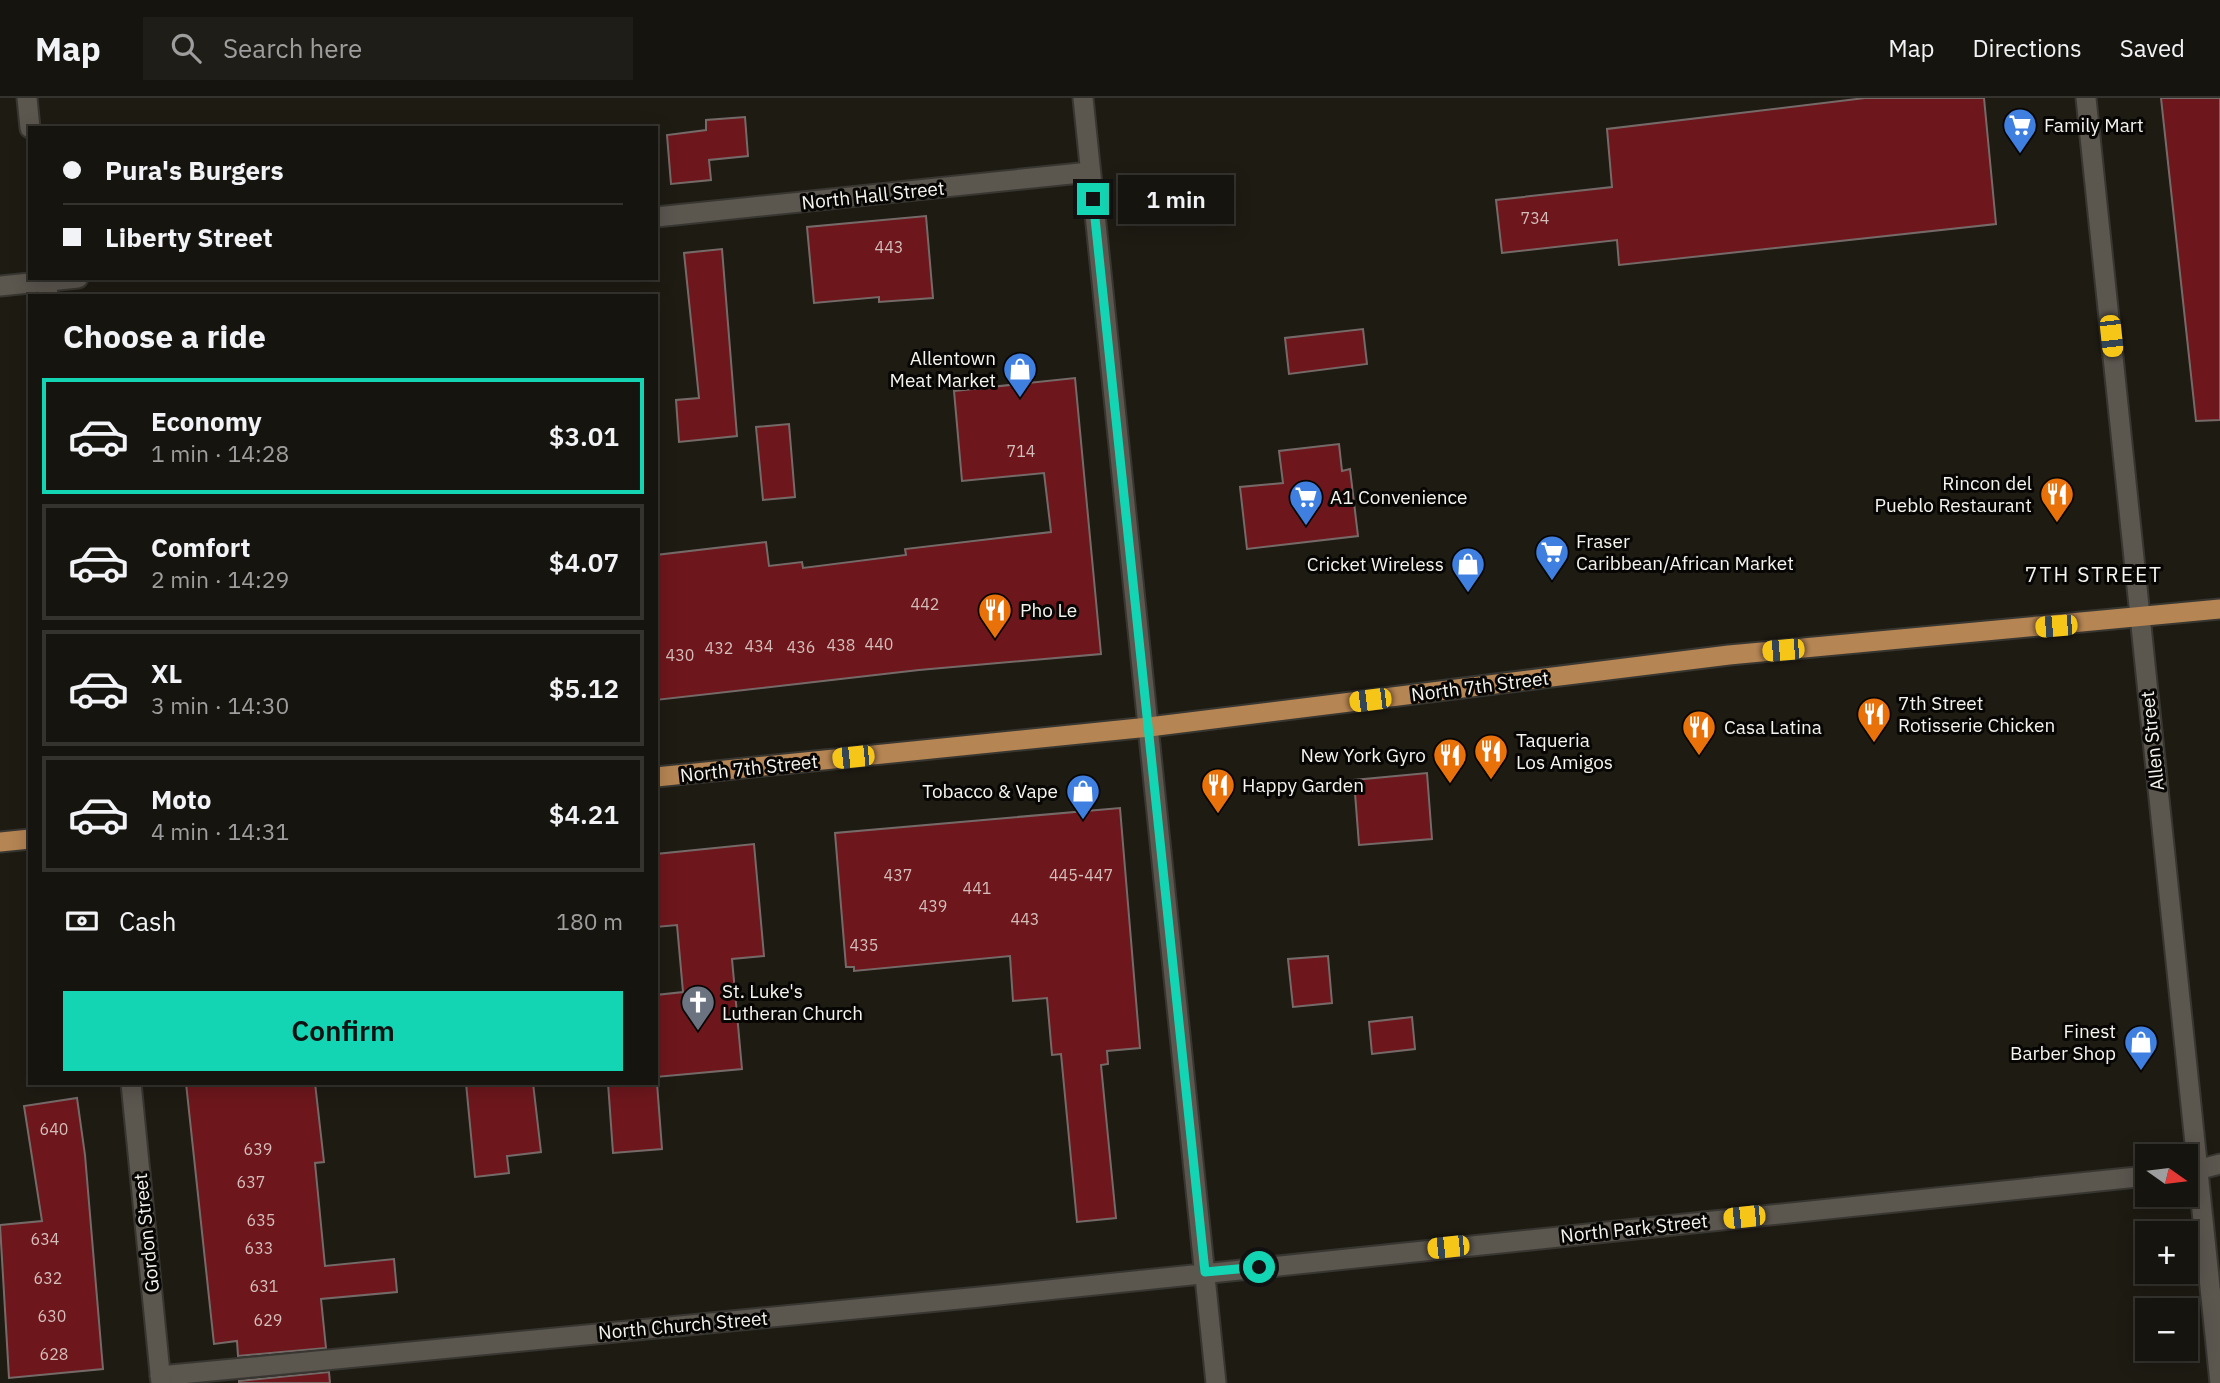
<!DOCTYPE html>
<html lang="en">
<head>
<meta charset="utf-8">
<style>
  body { margin:0; font-family:"IBM Plex Sans",sans-serif; background:#1f1d17; color:#f1f3f6; height:100vh; display:flex; flex-direction:column; font-size:26px; white-space:nowrap }
  * { box-sizing:border-box; margin:0 }
  p { font-size:23px; color:#9e9e9e }
  .icon { flex:none; width:38px; height:38px; fill:none; stroke:currentColor; stroke-width:2; stroke-linecap:round; stroke-linejoin:round }
  .map { position:relative; flex:1; overflow:hidden }
  .drawer { position:absolute; left:28px; top:196px; width:630px; height:791px; display:flex; flex-direction:column; background:#16140e; border-radius:0px; box-shadow:0 4px 18px #0003,0 0 0 2px #35332e }
  .drawer>* { flex:none }
  .banner { position:absolute; left:28px; top:28px; width:630px; height:154px; border-radius:0px; box-shadow:0 4px 18px #0003,0 0 0 2px #35332e; display:grid; align-content:center; height:154px; padding:0 35px; background:#16140e }
  .needle { width:46px; rotate:104deg }
  .tools { position:absolute; left:2135px; top:1046px; display:grid; gap:14px }
  .tools a { display:grid; place-items:center; width:63px; height:63px; border-radius:0px; background:#16140e; box-shadow:0 4px 18px #0003,0 0 0 2px #35332e; font-size:35px }
  .end { position:absolute; width:32px; height:32px; margin:-16px; border:9px solid #14d5b3; background:#111; box-shadow:0 0 0 4px #111 }
  .from { border-radius:50% }
  .bubble { position:absolute; height:49px; border-radius:0px; background:#16140e; box-shadow:0 4px 18px #0003,0 0 0 2px #35332e; font-size:23px; font-weight:600; line-height:49px; text-align:center }
  .car { position:absolute; width:21px; height:42px; margin:-21px -10px; border-radius:9px; box-shadow:0 0 5px 2px #0007; background:linear-gradient(#f5c518 24%,#345 0 40%,#f5c518 0 76%,#345 0 86%,#f5c518 0) }
  .banner b { display:flex; align-items:center; gap:24px; height:66px; font-size:26px }
  .banner b+b { border-top:2px solid #35332e }
  .banner i { width:18px; height:18px; background:#f1f3f6 }
  ul { padding:0; list-style:none }
  li { display:flex; align-items:center; gap:21px; height:116px; margin:0 14px 10px; padding:0 21px; border:4px solid #35332e; border-radius:0px }
  li div { flex:1 }
  li b { display:block; font-size:26px }
  li em { font-style:normal; font-weight:600 }
  li.active { border-color:#14d5b3 }
  li>.icon { width:63px; height:63px; stroke-width:1.5 }
  h2 { padding:0 35px; font-size:32px; line-height:84px }
  .pay { display:flex; align-items:center; gap:18px; height:77px; padding:0 35px; font-size:26px }
  .pay p { margin-inline-start:auto }
  .button { display:flex; gap:14px; margin-top:auto; padding:14px 35px }
  .button a { flex:1; height:80px; border-radius:0px; background:#14d5b3; color:#111; font-size:28px; font-weight:600; line-height:80px; text-align:center }
  header { display:flex; align-items:center; gap:42px; box-sizing:border-box; height:98px; padding:0 35px; background:#16140e; border-bottom:2px solid #35332e }
  header strong { font-size:33px }
  nav { display:flex; gap:38px; margin-inline-start:auto; font-size:24px }
  .search { width:490px; height:63px; background:#1f1d17; display:flex; align-items:center; gap:18px; box-sizing:border-box; padding:0 24px; border-radius:0px; color:#9e9e9e; font-size:26px }
  .map>svg:first-child { display:block }
</style>
</head>
<body>
<header>
<strong>Map</strong>
<div class="search"><svg class="icon" aria-label="search" viewBox="0 0 24 24"><circle cx="10" cy="10" r="6"/><path d="M15 15l6 6"/></svg>Search here</div>
<nav><a>Map</a><a>Directions</a><a>Saved</a></nav>
</header>
<div class="map">
<svg width="2220" height="1285" viewBox="0 0 2220 1285">
  <rect width="100%" height="100%" fill="#1e1b13"/>
  <!-- building -->
  <path fill="#6d171c" stroke="#766a69" stroke-width="2" d="M1865 0H1984L1996 126 1619 167 1617 142 1502 155 1496 102 1612 89 1607 31Z
    M2161 0H2220V322L2196 323Z
    M745 19 748 58 709 62 711 82 671 86 667 37 706 32V22Z
    M926 118 933 200 879 204V199L814 205 807 129Z
    M722 151 737 338 679 344 676 302 699 300 684 155Z
    M1363 231 1367 266 1289 276 1285 240Z
    M1075 280 1101 556 919 572 656 602V457L766 444 769 468 802 464 803 470 906 457 905 451 1051 434 1044 375 962 383 954 293Z
    M789 326 795 399 763 402 756 329Z
    M1339 346 1342 373 1350 371 1358 438 1247 451 1240 389 1283 385 1279 353Z
    M1427 675 1432 741 1359 747 1354 682Z
    M1120 710 1140 950 1107 953 1108 966 1101 967 1116 1120 1077 1124 1061 956 1052 957 1047 900 1013 903 1010 858 854 873V869H846L835 735Z
    M754 746 764 858 732 861 742 971 656 979V897L683 894 677 827 656 829V756Z
    M1328 858 1332 905 1293 909 1288 861Z
    M1412 919 1415 951 1372 956 1369 924Z
    M186 985H315L324 1064 315 1065 325 1168 394 1161 397 1194 321 1201 326 1250 238 1258 237 1243 214 1246Z
    M466 985H533L541 1054 507 1058 509 1075 475 1079Z
    M608 985H657L662 1051 613 1055Z
    M77 1000 85 1057 103 1271 9 1280 0 1127 42 1123 24 1008Z
    M329 1274 330 1285H239V1283Z"/>
  <g fill="none" stroke-linecap="round" stroke-linejoin="round">
    <!-- minor casing -->
    <g stroke="#383631" stroke-width="23">
      <path id="minor" d="M1083 0 1216 1285
        M656 119 1090 74
        M0 188 78 180
        M2186 1075 2220 1066
        M160 1278 980 1199 2147 1078"/>
    </g>
    <!-- tertiary casing -->
    <g stroke="#383631" stroke-width="23">
      <path id="tertiary" d="M27 0 30 30
        M2086 0 2220 1285
        M46 180 48 198
        M131 985 161 1285"/>
    </g>
    <!-- primary casing -->
    <g stroke="#383631" stroke-width="23">
      <path id="primary" d="M656 679 1149 629 1729 557 2220 511
        M0 744 30 741"/>
    </g>
    <!-- minor -->
    <use href="#minor" stroke="#5b564e" stroke-width="19"/>
    <!-- tertiary -->
    <use href="#tertiary" stroke="#5b564e" stroke-width="19"/>
    <!-- primary -->
    <use href="#primary" stroke="#b58553" stroke-width="19"/>
  </g>
  <g fill="none" stroke-linecap="round" stroke-linejoin="round">
    <!-- route -->
    <path stroke="#14d5b3" stroke-width="9" d="M1093 101 1205 1174 1259 1169"/>
  </g>
  <!-- icons -->
  <defs>
    <g id="supermarket-pin" transform="scale(1.75)"><path d="M0 17L-7.5 6A9.5 9.5 0 1 1 7.5 6Z" fill="#3f7fe0" stroke="#070604"/><path d="M-6-5.5h2.5l.6 2H6L4.5 2H-2.5L-4.4-4H-6ZM-1.5 3.2a1.3 1.3 0 1 0 .1 0ZM3 3.2a1.3 1.3 0 1 0 .1 0Z" fill="#fff"/></g>
    <g id="shop-pin" transform="scale(1.75)"><path d="M0 17L-7.5 6A9.5 9.5 0 1 1 7.5 6Z" fill="#3f7fe0" stroke="#070604"/><path d="M-5-2.5h2.3a2.7 3.5 0 0 1 5.4 0H5L5.5 6h-11ZM-1.5-2.5h3a1.5 2.3 0 0 0-3 0Z" fill="#fff"/></g>
    <g id="restaurant-pin" transform="scale(1.75)"><path d="M0 17L-7.5 6A9.5 9.5 0 1 1 7.5 6Z" fill="#e8710a" stroke="#070604"/><path d="M-5-6h1v4h1v-4h1v4h1v-4h1v5L-1.5 .5V6h-2V.5L-5-1ZM5-6V6H3V1.5H1.5Q1.5-4 5-6Z" fill="#fff"/></g>
    <g id="church-pin" transform="scale(1.75)"><path d="M0 17L-7.5 6A9.5 9.5 0 1 1 7.5 6Z" fill="#6b7280" stroke="#070604"/><path d="M-1.2-6h2.4v3.5h3.3v2.4h-3.3V6h-2.4V-.1h-3.3v-2.4h3.3Z" fill="#fff"/></g>
  </defs>
  <g fill-rule="evenodd">
    <use href="#supermarket-pin" x="2020" y="27"/>
    <use href="#shop-pin" x="1020" y="271"/>
    <use href="#restaurant-pin" x="2057" y="396"/>
    <use href="#supermarket-pin" x="1306" y="399"/>
    <use href="#supermarket-pin" x="1552" y="454"/>
    <use href="#shop-pin" x="1468" y="466"/>
    <use href="#restaurant-pin" x="995" y="512"/>
    <use href="#restaurant-pin" x="1874" y="616"/>
    <use href="#restaurant-pin" x="1699" y="629"/>
    <use href="#restaurant-pin" x="1491" y="653"/>
    <use href="#restaurant-pin" x="1450" y="657"/>
    <use href="#restaurant-pin" x="1218" y="687"/>
    <use href="#shop-pin" x="1083" y="693"/>
    <use href="#church-pin" x="698" y="904"/>
    <use href="#shop-pin" x="2141" y="944"/>
  </g>
  <g text-anchor="middle" dominant-baseline="central" stroke-width="6" stroke-linejoin="round" paint-order="stroke">
    <!-- number labels -->
    <g font-size="16" fill="#d4bdba">
      <text x="1535" y="120">734</text>
      <text x="889" y="149">443</text>
      <text x="1021" y="353">714</text>
      <text x="925" y="506">442</text>
      <text x="879" y="546">440</text>
      <text x="841" y="547">438</text>
      <text x="759" y="548">434</text>
      <text x="801" y="549">436</text>
      <text x="719" y="550">432</text>
      <text x="680" y="557">430</text>
      <text x="898" y="777">437</text>
      <text x="1081" y="777">445-447</text>
      <text x="977" y="790">441</text>
      <text x="933" y="808">439</text>
      <text x="1025" y="821">443</text>
      <text x="864" y="847">435</text>
      <text x="54" y="1031">640</text>
      <text x="258" y="1051">639</text>
      <text x="251" y="1084">637</text>
      <text x="261" y="1122">635</text>
      <text x="45" y="1141">634</text>
      <text x="259" y="1150">633</text>
      <text x="48" y="1180">632</text>
      <text x="264" y="1188">631</text>
      <text x="52" y="1218">630</text>
      <text x="268" y="1222">629</text>
      <text x="54" y="1256">628</text>
    </g>
    <!-- poi labels -->
    <g font-size="19" fill="#f6f4ef" stroke="#070604" text-anchor="start">
      <text x="2044" y="27">Family Mart</text>
      <text x="996" y="260" text-anchor="end">Allentown<tspan x="996" dy="22">Meat Market</tspan></text>
      <text x="2032" y="385" text-anchor="end">Rincon del<tspan x="2032" dy="22">Pueblo Restaurant</tspan></text>
      <text x="1330" y="399">A1 Convenience</text>
      <text x="1576" y="443">Fraser<tspan x="1576" dy="22">Caribbean/African Market</tspan></text>
      <text x="1444" y="466" text-anchor="end">Cricket Wireless</text>
      <text x="1020" y="512">Pho Le</text>
      <text x="1898" y="605">7th Street<tspan x="1898" dy="22">Rotisserie Chicken</tspan></text>
      <text x="1724" y="629">Casa Latina</text>
      <text x="1516" y="642">Taqueria<tspan x="1516" dy="22">Los Amigos</tspan></text>
      <text x="1426" y="657" text-anchor="end">New York Gyro</text>
      <text x="1242" y="687">Happy Garden</text>
      <text x="1058" y="693" text-anchor="end">Tobacco &amp; Vape</text>
      <text x="722" y="893">St. Luke's<tspan x="722" dy="22">Lutheran Church</tspan></text>
      <text x="2116" y="933" text-anchor="end">Finest<tspan x="2116" dy="22">Barber Shop</tspan></text>
    </g>
    <!-- street labels -->
    <g font-size="19" fill="#f6f4ef" stroke="#070604">
      <text transform="translate(873 97) rotate(-6)">North Hall Street</text>
      <text transform="translate(1480 588) rotate(-7)">North 7th Street</text>
      <text transform="translate(2152 643) rotate(-96)">Allen Street</text>
      <text transform="translate(749 670) rotate(-6)">North 7th Street</text>
      <text transform="translate(1634 1130) rotate(-6)">North Park Street</text>
      <text transform="translate(146 1135) rotate(-96)">Gordon Street</text>
      <text transform="translate(683 1227) rotate(-5)">North Church Street</text>
    </g>
    <!-- neighbourhood labels -->
    <g font-size="21" letter-spacing="2" fill="#f6f4ef" stroke="#070604">
      <text x="2094" y="476">7TH STREET</text>
    </g>
  </g>
</svg>
<div class="tools">
<a><svg class="needle" viewBox="-14 -14 28 28"><path d="M0-13l5 13h-10z" fill="#e53935"/><path d="M0 13l5-13h-10z" fill="#9e9e9e"/></svg></a>
<a>+</a>
<a>−</a>
</div>
<i class="end from" style="left:1259px;top:1169px"></i>
<i class="end" style="left:1093px;top:101px"></i>
<div class="bubble" style="left:1118px;top:77px;width:116px">1 min</div>
<i class="car" style="left:2111px;top:238px;rotate:174deg"></i>
<i class="car" style="left:2056px;top:528px;rotate:265deg"></i>
<i class="car" style="left:1783px;top:552px;rotate:265deg"></i>
<i class="car" style="left:1370px;top:602px;rotate:263deg"></i>
<i class="car" style="left:853px;top:659px;rotate:264deg"></i>
<i class="car" style="left:1744px;top:1119px;rotate:264deg"></i>
<i class="car" style="left:1448px;top:1149px;rotate:264deg"></i>
<div class="banner">
<b><i class="from"></i>Pura's Burgers</b>
<b><i></i>Liberty Street</b>
</div>
<section class="drawer">
<h2>Choose a ride</h2>
<ul>
<li class="active"><svg class="icon" aria-label="car" viewBox="0 0 24 24"><path d="M5 17H2v-5l4-1 3-4h7l3 4 3 1v5h-3M9 17h6M6 11h13"/><circle cx="7" cy="17" r="2"/><circle cx="17" cy="17" r="2"/></svg><div><b>Economy</b><p>1 min · 14:28</p></div><em>$3.01</em></li>
<li><svg class="icon" aria-label="car" viewBox="0 0 24 24"><path d="M5 17H2v-5l4-1 3-4h7l3 4 3 1v5h-3M9 17h6M6 11h13"/><circle cx="7" cy="17" r="2"/><circle cx="17" cy="17" r="2"/></svg><div><b>Comfort</b><p>2 min · 14:29</p></div><em>$4.07</em></li>
<li><svg class="icon" aria-label="car" viewBox="0 0 24 24"><path d="M5 17H2v-5l4-1 3-4h7l3 4 3 1v5h-3M9 17h6M6 11h13"/><circle cx="7" cy="17" r="2"/><circle cx="17" cy="17" r="2"/></svg><div><b>XL</b><p>3 min · 14:30</p></div><em>$5.12</em></li>
<li><svg class="icon" aria-label="car" viewBox="0 0 24 24"><path d="M5 17H2v-5l4-1 3-4h7l3 4 3 1v5h-3M9 17h6M6 11h13"/><circle cx="7" cy="17" r="2"/><circle cx="17" cy="17" r="2"/></svg><div><b>Moto</b><p>4 min · 14:31</p></div><em>$4.21</em></li>
</ul>
<div class="pay"><svg class="icon" aria-label="cash" viewBox="0 0 24 24"><path d="M3 7h18v10H3z"/><circle cx="12" cy="12" r="2"/></svg>Cash<p>180 m</p></div>
<div class="button"><a>Confirm</a></div>
</section>
</div>
</body>
</html>
